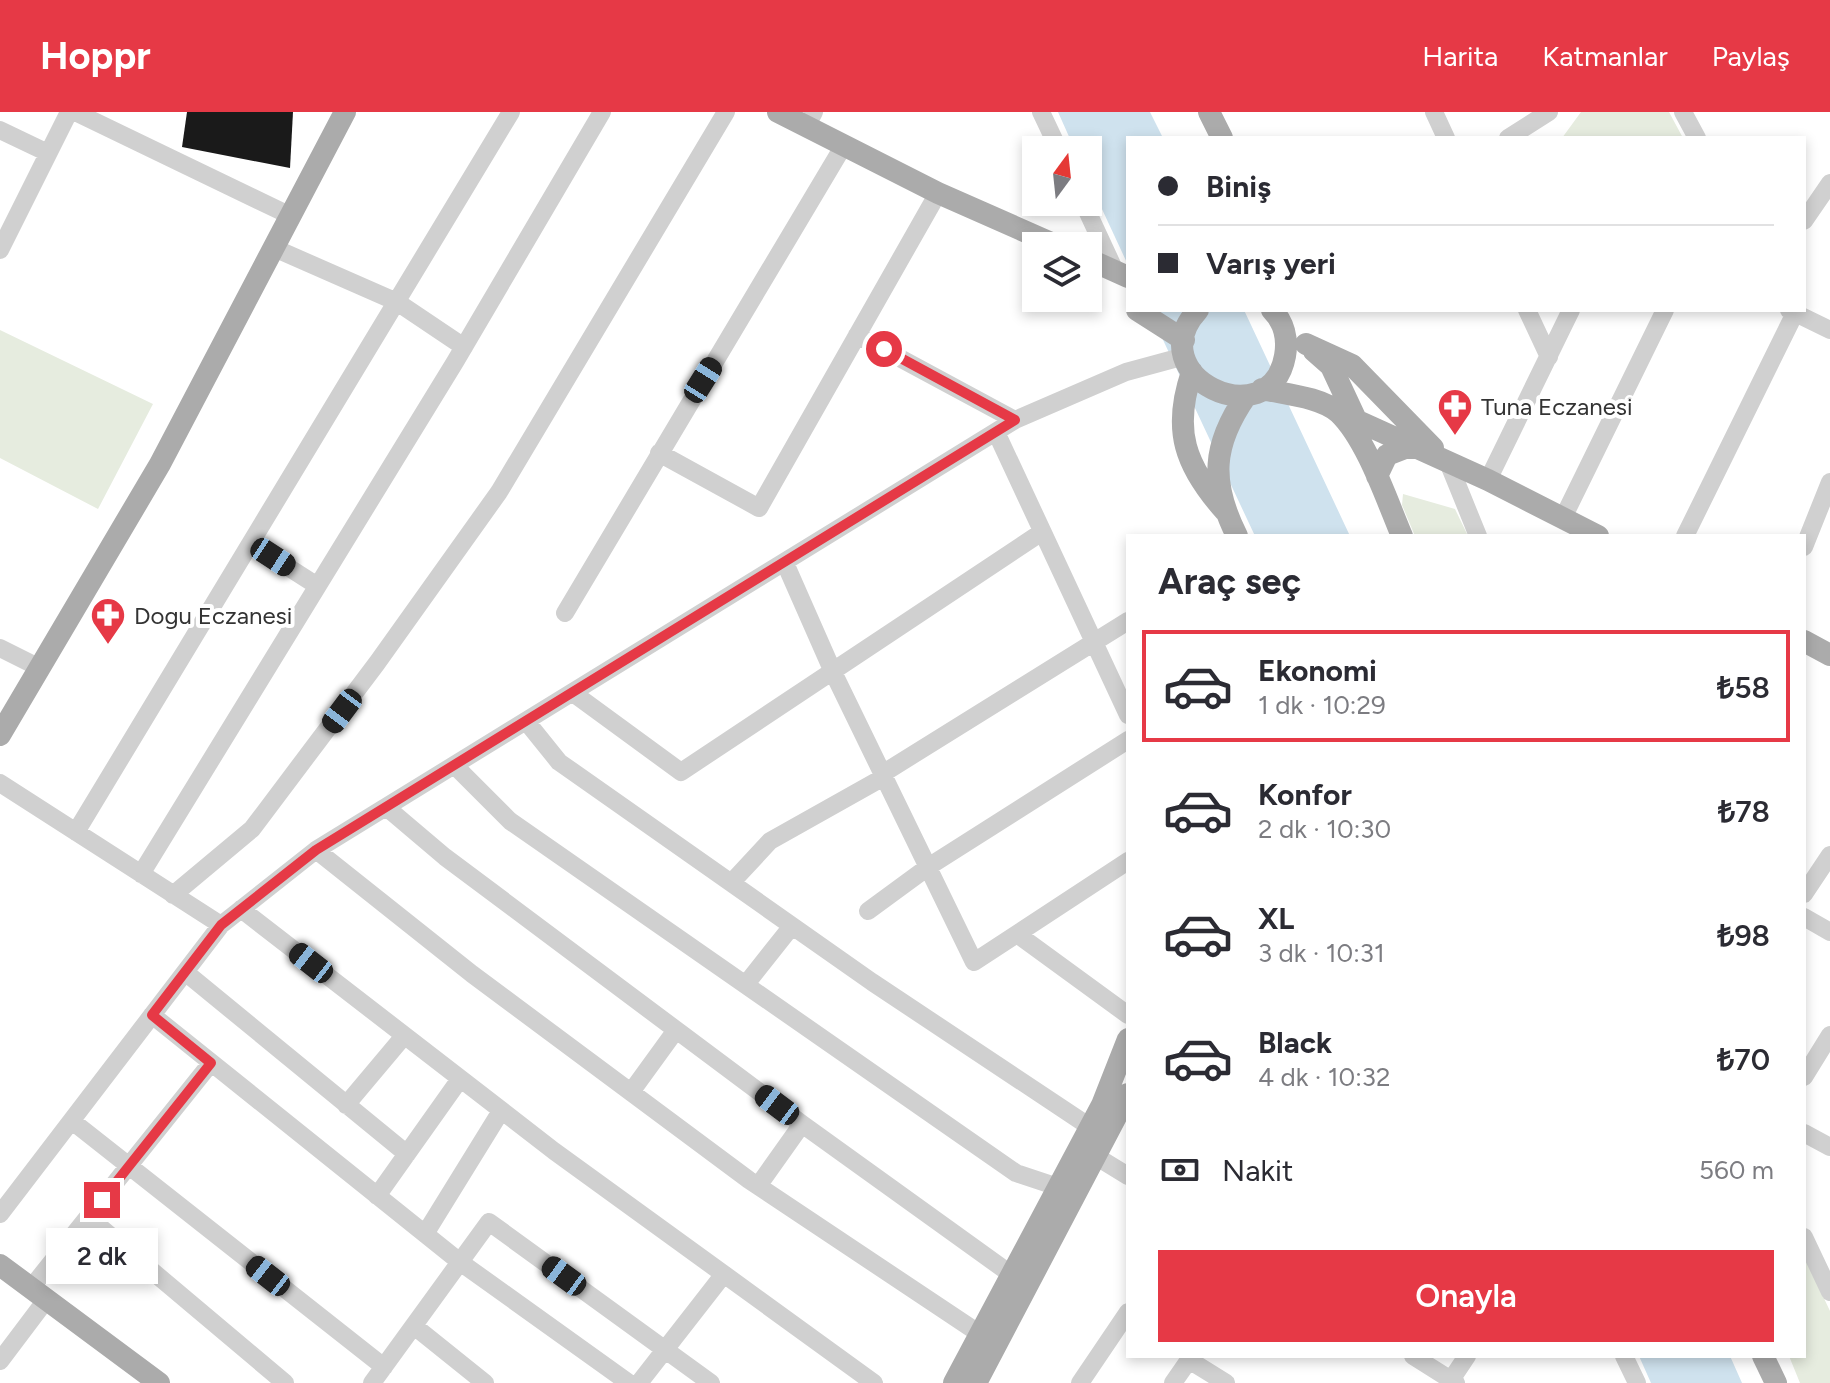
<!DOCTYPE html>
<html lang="tr">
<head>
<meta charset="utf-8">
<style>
  body { margin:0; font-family:Figtree,sans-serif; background:#f2f2f3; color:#2b2b33; height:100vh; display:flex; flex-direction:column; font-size:30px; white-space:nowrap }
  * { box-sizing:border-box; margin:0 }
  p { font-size:26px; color:#7c7c81 }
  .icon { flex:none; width:44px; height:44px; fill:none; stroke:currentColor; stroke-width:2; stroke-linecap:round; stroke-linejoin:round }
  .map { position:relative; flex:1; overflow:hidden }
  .sheet { position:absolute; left:1126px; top:422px; width:680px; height:824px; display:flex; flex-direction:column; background:#fff; border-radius:0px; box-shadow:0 4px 12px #0003 }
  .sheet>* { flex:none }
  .guide { position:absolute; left:1126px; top:24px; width:680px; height:176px; border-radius:0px; box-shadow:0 4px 12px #0003; display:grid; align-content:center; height:176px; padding:0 32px; background:#fff }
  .needle { width:52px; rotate:15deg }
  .buttons { position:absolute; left:1022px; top:24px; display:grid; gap:16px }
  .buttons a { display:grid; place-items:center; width:80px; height:80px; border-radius:0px; background:#fff; box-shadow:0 4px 12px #0003; font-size:40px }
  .end { position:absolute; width:36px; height:36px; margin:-18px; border:10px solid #e63946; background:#fff; box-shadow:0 0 0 4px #fff }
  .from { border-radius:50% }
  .bubble { position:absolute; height:56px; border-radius:0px; background:#fff; box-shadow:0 4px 12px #0003; font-size:26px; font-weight:600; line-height:56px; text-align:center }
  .car { position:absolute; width:24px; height:48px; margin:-24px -12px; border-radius:10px; box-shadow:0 0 6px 2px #0007; background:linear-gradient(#222 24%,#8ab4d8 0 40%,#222 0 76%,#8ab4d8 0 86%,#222 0) }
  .guide b { display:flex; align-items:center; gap:28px; height:76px; font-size:30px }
  .guide b+b { border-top:2px solid #e1e1e2 }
  .guide i { width:20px; height:20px; background:#2b2b33 }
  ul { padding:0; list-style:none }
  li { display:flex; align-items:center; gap:24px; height:112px; margin:0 16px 12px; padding:0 16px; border:4px solid transparent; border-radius:0px }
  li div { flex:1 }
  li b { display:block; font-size:30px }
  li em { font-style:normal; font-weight:600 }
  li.active { border-color:#e63946 }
  li>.icon { width:72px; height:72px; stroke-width:1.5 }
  h2 { padding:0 32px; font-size:36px; line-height:96px }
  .pay { display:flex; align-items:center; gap:20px; height:88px; padding:0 32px; font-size:30px }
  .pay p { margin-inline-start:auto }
  .button { display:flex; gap:16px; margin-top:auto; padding:16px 32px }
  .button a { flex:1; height:92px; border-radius:0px; background:#e63946; color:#fff; font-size:32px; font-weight:600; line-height:92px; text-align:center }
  header { display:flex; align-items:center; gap:48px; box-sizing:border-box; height:112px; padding:0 40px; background:#e63946; color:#fff }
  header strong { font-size:38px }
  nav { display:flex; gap:44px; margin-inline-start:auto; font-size:28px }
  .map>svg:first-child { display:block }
</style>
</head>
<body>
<header>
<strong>Hoppr</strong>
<nav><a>Harita</a><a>Katmanlar</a><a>Paylaş</a></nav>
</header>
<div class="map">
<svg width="1830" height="1271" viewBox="0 0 1830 1271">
  <rect width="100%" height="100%" fill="#fff"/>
  <!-- green -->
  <path fill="#e6ecdf" d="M1581 0H1669L1683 26H1562Z
    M0 218 153 292 98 397 0 346Z
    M1403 382 1455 397 1468 424H1415L1402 393Z
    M1804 1144 1830 1199V1271H1800L1789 1244H1804Z"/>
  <!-- water -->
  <path fill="#cfe2ee" d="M1058 0H1150L1163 26H1128V153L1088 67V38H1075Z
    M1149 198H1244L1350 424H1255Z
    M1639 1244H1730L1742 1271H1651Z"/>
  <!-- building -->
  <path fill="#1a1a1a" d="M187 0H293L290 56 182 35Z"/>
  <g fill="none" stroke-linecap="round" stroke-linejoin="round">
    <!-- minor -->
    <path stroke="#d0d0d0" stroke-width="18" d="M75 0 291 104
      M1041 0 1059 38
      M1434 0 1446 26
      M1683 0 1697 26
      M806 15 814 0
      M0 18 48 41
      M1508 26 1549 0
      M1083 90 1115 159
      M1804 109 1830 71
      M274 136 397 190 464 235
      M0 138 69 0
      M1527 198 1549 245
      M1789 198 1830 218
      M857 223 1015 308
      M996 320 1128 603
      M659 341 759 396 938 81
      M1448 350 1478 424
      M1488 368 1571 198
      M1563 406 1665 198
      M1685 424 1795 201
      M252 432 316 473
      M1804 435 1830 370
      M785 451 833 560 974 850 1128 749
      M565 501 844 33
      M0 536 40 556
      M573 581 681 660 1042 420
      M526 609 559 650 872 870 1090 1015
      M454 653 510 709 1016 1061 1058 1075
      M882 662 1128 509
      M0 671 221 813
      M386 695 445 745 802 1012 1012 1163
      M76 720 511 0
      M316 738 472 862 749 1068 980 1222
      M141 762 455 250 602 0
      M731 771 770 729 884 665
      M1804 782 1830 743
      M173 783 252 717 377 551 499 380 726 0
      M241 797 554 1039 874 1271
      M868 799 928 755 1128 628
      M1804 805 1830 820
      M1017 822 1128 903
      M185 860 407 1042
      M746 872 792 814
      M152 903 460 1150 629 1271
      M1804 965 1830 923
      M631 980 676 918
      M346 993 404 924
      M72 1009 384 1255
      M1804 1021 1830 1035
      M1097 1045 1128 1064
      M758 1074 802 1012
      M377 1084 460 967
      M0 1102 221 813 316 738 1015 308 1126 260 1185 244
      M88 1105 285 1271
      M425 1122 501 999
      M1804 1125 1830 1180
      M31 1176 211 951
      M414 1214 485 1271
      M1413 1244 1456 1271
      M1624 1244 1637 1271
      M0 1249 46 1188
      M372 1271 489 1110 711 1271
      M639 1271 724 1162
      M1080 1271 1128 1200
      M1173 1271 1189 1248 1226 1271
      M1449 1271 1467 1244"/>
    <!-- major -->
    <path stroke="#ababab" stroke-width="22" d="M778 0 938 81 1058 134
      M1209 0 1222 26
      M1088 147 1128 165
      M1137 198 1184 228
      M1198 198C1137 264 1270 327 1285 244 1288 227 1284 210 1272 198
      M1306 232 1352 253 1433 336
      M1314 239 1331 254 1359 314
      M1192 260C1172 318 1185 354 1225 399
      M1262 277C1284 282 1322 285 1339 301 1367 328 1387 389 1402 424
      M1338 300 1488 368 1598 424
      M1377 364 1387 343 1405 336H1418
      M1237 424C1210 370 1212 333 1246 284
      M1804 529 1830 543
      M0 623 160 352 345 0
      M0 1153 159 1271
      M1763 1244 1776 1271
      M954 1271 1102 993 1128 927
      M976 1271 1128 982"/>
  </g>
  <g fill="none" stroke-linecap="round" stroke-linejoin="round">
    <!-- route -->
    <path stroke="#e63946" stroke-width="10" d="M102 1088 211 951 152 903 221 813 316 738 1015 308 884 237"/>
  </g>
  <!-- icons -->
  <defs>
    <g id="pharmacy-pin" transform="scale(1.8)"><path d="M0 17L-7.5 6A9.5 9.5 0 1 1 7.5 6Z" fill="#e63946" stroke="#fff"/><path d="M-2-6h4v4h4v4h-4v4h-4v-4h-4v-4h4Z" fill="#fff"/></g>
  </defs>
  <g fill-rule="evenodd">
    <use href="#pharmacy-pin" x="1455" y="294"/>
    <use href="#pharmacy-pin" x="108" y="503"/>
  </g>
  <g text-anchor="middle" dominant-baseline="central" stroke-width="8" stroke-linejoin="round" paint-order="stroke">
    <!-- poi labels -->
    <g font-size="24" fill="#333" stroke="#fff" text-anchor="start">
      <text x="1481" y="294">Tuna Eczanesi</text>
      <text x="134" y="503">Dogu Eczanesi</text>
    </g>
  </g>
</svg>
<div class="buttons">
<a><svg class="needle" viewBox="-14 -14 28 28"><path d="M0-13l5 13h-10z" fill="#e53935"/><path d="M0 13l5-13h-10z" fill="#7c7c81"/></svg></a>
<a><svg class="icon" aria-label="layers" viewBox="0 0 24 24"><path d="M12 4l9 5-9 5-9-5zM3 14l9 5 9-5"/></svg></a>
</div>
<i class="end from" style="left:884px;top:237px"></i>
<i class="end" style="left:102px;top:1088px"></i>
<div class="bubble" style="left:46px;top:1116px;width:112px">2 dk</div>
<i class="car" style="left:703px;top:268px;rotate:32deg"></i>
<i class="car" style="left:273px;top:445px;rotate:123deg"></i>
<i class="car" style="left:342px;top:599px;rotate:217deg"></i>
<i class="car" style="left:311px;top:851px;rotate:308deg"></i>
<i class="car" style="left:777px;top:993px;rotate:307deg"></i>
<i class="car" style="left:268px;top:1164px;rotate:308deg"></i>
<i class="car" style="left:564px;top:1164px;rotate:306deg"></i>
<div class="guide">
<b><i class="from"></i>Biniş</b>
<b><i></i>Varış yeri</b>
</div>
<section class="sheet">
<h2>Araç seç</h2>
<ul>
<li class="active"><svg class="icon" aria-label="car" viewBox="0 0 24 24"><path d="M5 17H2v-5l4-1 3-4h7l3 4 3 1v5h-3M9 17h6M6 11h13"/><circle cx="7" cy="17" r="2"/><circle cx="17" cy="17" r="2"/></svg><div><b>Ekonomi</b><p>1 dk · 10:29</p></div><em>₺58</em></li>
<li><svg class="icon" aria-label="car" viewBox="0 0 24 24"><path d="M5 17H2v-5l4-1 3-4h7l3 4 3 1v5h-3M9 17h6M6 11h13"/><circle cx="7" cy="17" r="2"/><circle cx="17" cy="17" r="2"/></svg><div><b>Konfor</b><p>2 dk · 10:30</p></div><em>₺78</em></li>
<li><svg class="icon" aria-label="car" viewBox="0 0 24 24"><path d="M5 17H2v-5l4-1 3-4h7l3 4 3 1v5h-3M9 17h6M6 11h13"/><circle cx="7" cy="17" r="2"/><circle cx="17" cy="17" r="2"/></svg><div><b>XL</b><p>3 dk · 10:31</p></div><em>₺98</em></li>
<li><svg class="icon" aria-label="car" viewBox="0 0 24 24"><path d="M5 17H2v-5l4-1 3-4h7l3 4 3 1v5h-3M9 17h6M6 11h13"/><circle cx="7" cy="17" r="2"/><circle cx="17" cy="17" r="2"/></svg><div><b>Black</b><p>4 dk · 10:32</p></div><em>₺70</em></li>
</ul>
<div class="pay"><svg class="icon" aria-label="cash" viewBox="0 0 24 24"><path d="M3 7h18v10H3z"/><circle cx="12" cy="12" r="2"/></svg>Nakit<p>560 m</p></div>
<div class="button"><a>Onayla</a></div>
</section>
</div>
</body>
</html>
